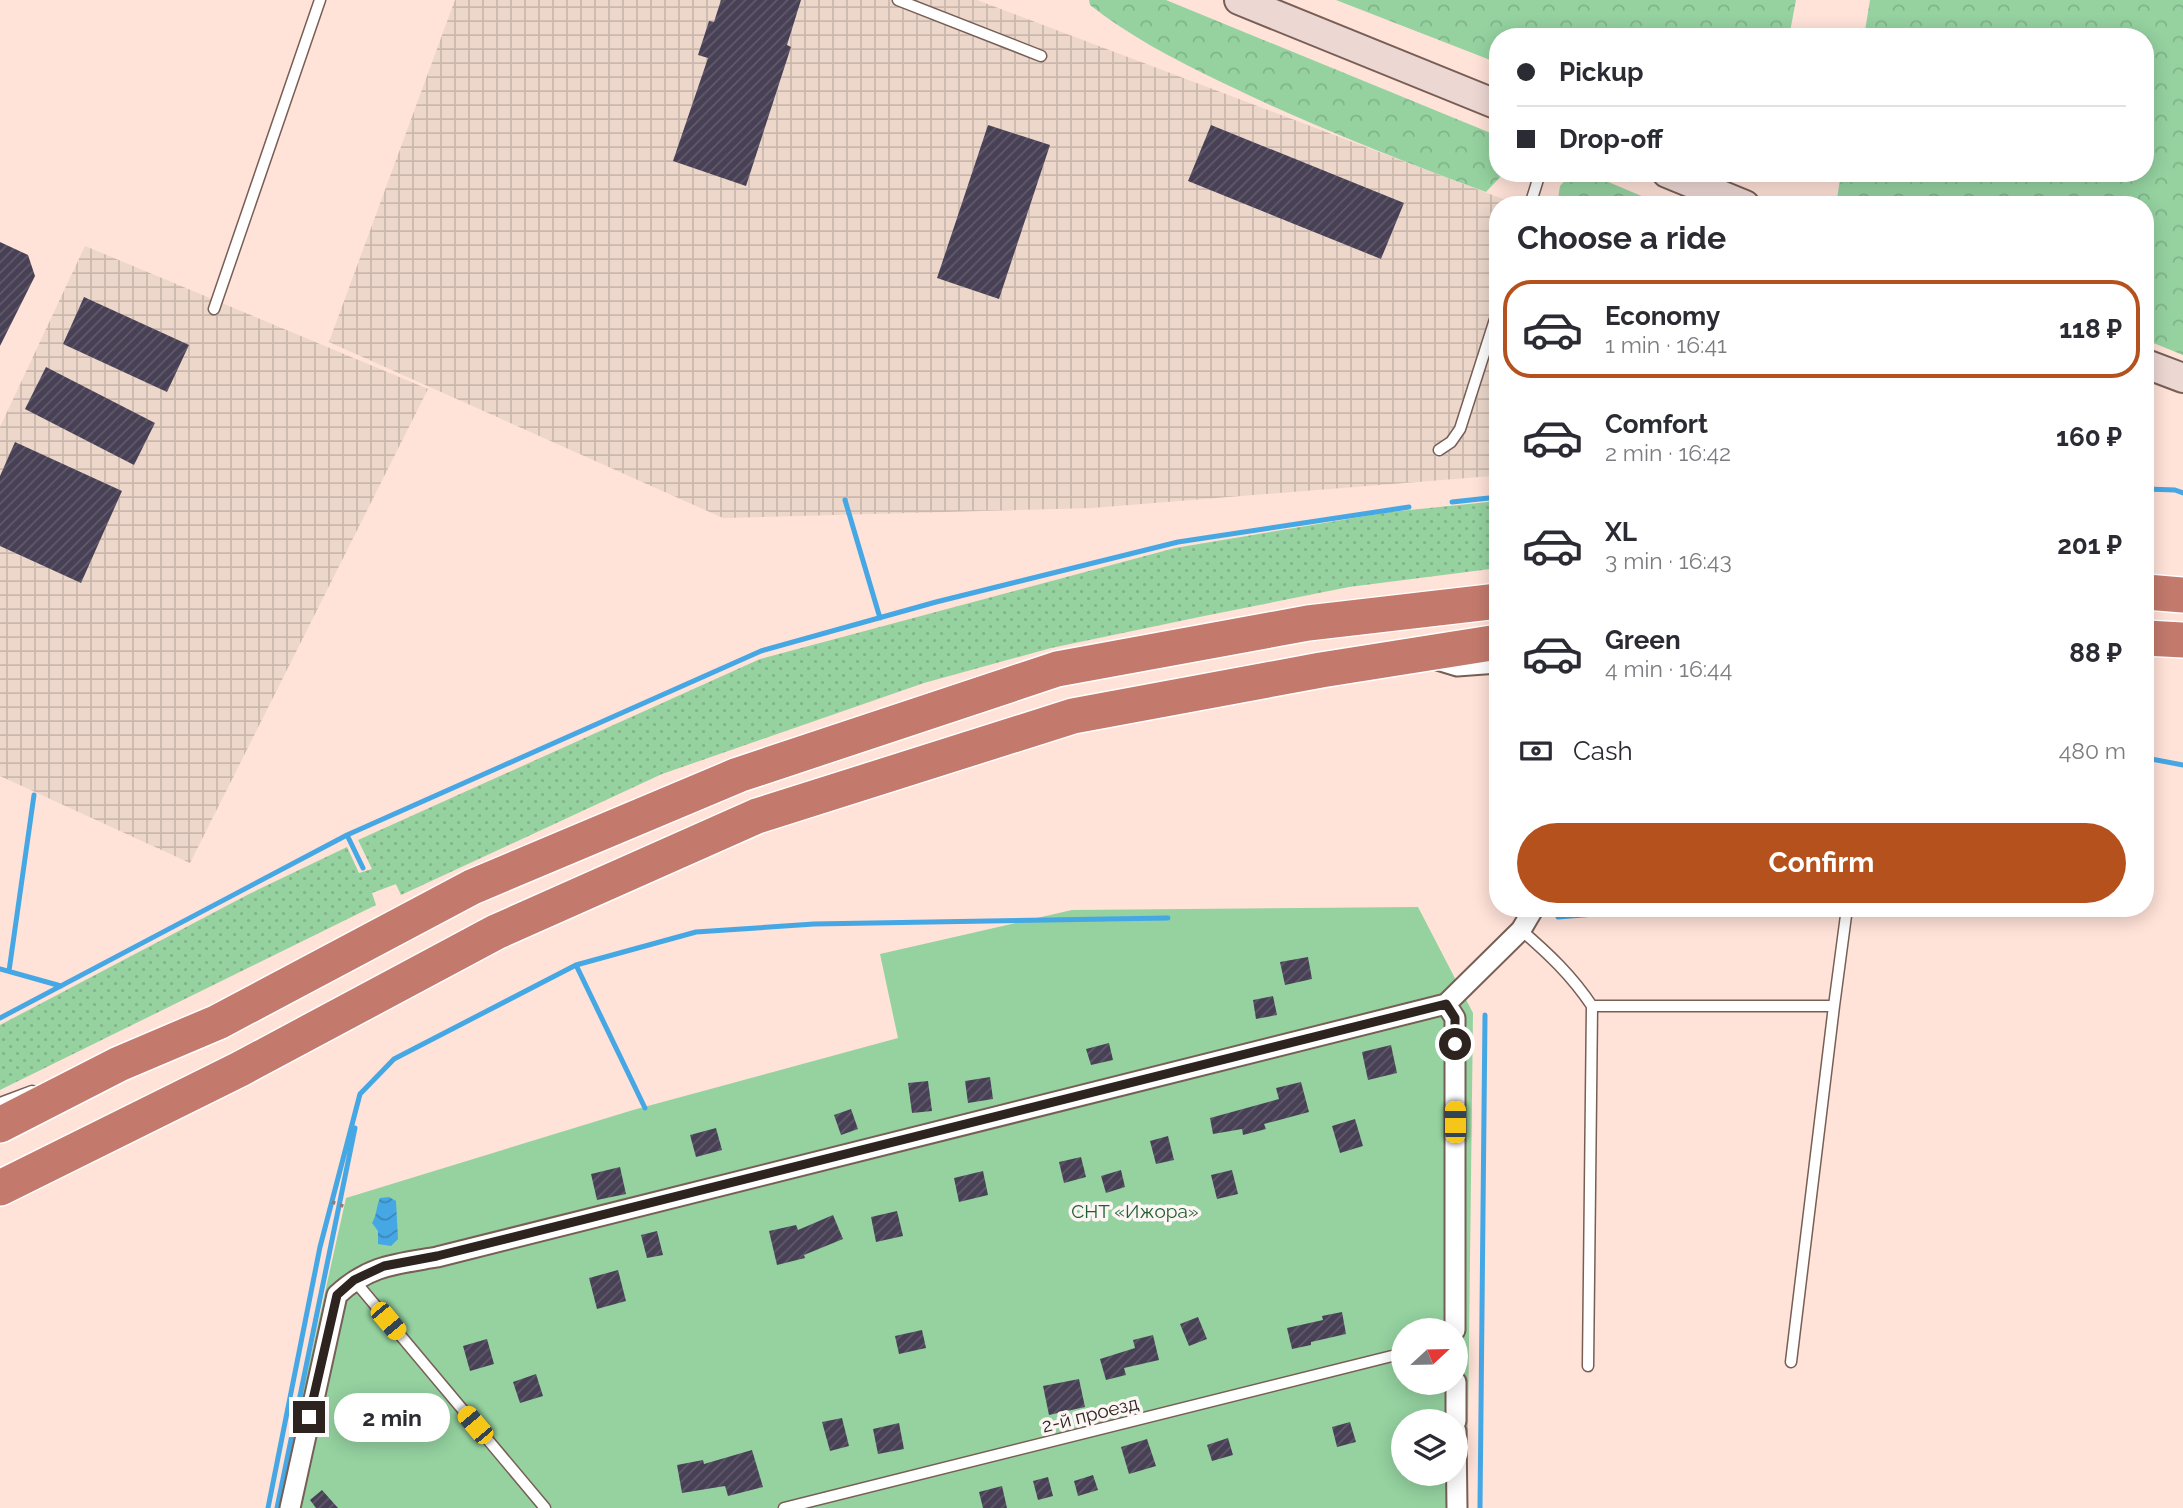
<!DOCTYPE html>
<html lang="en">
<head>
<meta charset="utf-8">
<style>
  body { margin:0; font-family:Raleway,sans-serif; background:#f7f7f7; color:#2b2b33; height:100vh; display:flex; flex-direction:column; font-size:26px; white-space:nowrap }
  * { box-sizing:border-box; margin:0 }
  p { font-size:23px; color:#7c7c81 }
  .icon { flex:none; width:38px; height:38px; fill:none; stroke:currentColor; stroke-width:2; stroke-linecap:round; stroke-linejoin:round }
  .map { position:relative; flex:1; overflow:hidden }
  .panel { position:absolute; left:1489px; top:196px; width:665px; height:721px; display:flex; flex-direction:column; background:#fff; border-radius:28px; box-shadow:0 4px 18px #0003 }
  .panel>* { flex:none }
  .guide { position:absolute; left:1489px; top:28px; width:665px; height:154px; border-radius:28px; box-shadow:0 4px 18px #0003; display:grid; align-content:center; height:154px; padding:0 28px; background:#fff }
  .needle { width:46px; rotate:68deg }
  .buttons { position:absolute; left:1391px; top:1318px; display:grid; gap:14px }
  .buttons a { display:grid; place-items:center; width:77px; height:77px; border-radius:50%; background:#fff; box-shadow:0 4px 18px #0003; font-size:35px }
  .end { position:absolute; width:32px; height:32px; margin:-16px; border:9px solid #2d231f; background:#fff; box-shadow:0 0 0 4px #fff }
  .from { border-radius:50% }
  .bubble { position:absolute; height:49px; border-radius:24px; background:#fff; box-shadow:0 4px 18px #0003; font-size:23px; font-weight:700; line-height:49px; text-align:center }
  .car { position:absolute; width:21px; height:42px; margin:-21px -10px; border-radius:9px; box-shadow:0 0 5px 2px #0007; background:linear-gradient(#f5c518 24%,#345 0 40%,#f5c518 0 76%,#345 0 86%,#f5c518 0) }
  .guide b { display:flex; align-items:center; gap:24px; height:66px; font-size:26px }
  .guide b+b { border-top:2px solid #e1e1e2 }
  .guide i { width:18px; height:18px; background:#2b2b33 }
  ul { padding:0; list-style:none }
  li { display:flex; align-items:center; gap:21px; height:98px; margin:0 14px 10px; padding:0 14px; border:4px solid transparent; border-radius:28px }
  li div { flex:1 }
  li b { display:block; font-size:26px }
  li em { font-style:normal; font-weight:700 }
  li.current { border-color:#b5511d }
  li>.icon { width:63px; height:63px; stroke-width:1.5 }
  h2 { padding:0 28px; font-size:32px; line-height:84px }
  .pay { display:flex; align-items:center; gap:18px; height:77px; padding:0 28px; font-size:26px }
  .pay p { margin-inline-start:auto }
  .action { display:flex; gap:14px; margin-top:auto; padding:14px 28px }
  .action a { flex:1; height:80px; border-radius:42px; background:#b5511d; color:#fff; font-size:28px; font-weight:700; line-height:80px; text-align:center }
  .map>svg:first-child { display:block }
</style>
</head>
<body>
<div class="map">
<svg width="2183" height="1508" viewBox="0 0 2183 1508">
  <defs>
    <pattern id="industrial-grid" width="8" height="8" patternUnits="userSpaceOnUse" patternTransform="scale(1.75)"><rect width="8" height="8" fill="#ecd7ca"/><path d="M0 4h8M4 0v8" fill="none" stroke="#cbb8ad"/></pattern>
    <pattern id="grass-dots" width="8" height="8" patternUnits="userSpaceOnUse" patternTransform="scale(1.75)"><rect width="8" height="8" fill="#95d2a0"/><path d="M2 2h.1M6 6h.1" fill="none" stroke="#81b489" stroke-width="1.8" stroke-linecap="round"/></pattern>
    <pattern id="forest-crowns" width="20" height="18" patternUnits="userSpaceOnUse" patternTransform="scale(1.75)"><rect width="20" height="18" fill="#95d2a0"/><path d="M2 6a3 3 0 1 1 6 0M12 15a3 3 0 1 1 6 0" fill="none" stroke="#81b489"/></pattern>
    <pattern id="water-waves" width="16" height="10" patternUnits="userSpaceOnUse" patternTransform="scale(1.75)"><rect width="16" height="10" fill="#46a7e5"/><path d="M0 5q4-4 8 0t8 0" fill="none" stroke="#3b88b9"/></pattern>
    <pattern id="building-hatch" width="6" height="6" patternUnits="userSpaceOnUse" patternTransform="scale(1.75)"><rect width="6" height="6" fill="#484156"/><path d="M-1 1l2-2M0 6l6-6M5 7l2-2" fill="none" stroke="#605a6a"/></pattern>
  </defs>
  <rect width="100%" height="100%" fill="#ffe2d8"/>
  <!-- industrial -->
  <path fill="url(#industrial-grid)" d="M455 0H977L1519 205H1498V453L1492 476 1092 508 723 518 329 342Z
    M85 246 428 389 190 863 0 776V427Z"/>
  <!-- grass -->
  <path fill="url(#grass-dots)" d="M1498 501V568L1349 587 1204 616 1051 648 924 683 662 774 401 895 396 884 372 893 376 905 0 1090V1025L249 894 347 847 359 873 372 869 358 840 760 659 1175 548 1390 512Z"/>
  <!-- forest -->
  <path fill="url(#forest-crowns)" d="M1089 0H1166L1498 136V173H1504L1486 192C1396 159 1305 123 1219 81 1174 59 1129 36 1090 5Z
    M1336 0H1796L1789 37H1498V63Z
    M1870 0H2183V355L2146 340V205H1836L1841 173H2146V37H1864Z
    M1572 173H1587L1663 205H1557L1560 186Z"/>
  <!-- garden -->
  <path fill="#95d2a0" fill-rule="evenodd" d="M1418 907 1473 1013 1467 1508H277L346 1198 633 1110 898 1038 880 954 1072 910ZM1404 1330H1456V1382H1404ZM1404 1421H1456V1474H1404Z"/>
  <!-- water -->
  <path fill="url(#water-waves)" d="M389 1197 396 1201 398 1239 391 1246 378 1244V1231L372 1223C377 1215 376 1207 380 1198Z"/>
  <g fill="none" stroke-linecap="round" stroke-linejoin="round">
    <!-- stream -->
    <path stroke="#46a7e5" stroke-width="5" d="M2146 489 2175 490 2183 493
      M845 500 880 618
      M1452 502 1498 497
      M2146 758 2183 765
      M347 835 363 868
      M1558 917 1620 912 1625 908
      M0 969 61 986
      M9 971 34 795
      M0 1018 347 835 761 651 936 602 1178 542 1409 507
      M645 1108 576 965 696 932 814 924 1168 918
      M268 1508 320 1247 360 1094 394 1059 576 965
      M277 1508 355 1128
      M1480 1508 1485 1015"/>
  </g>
  <!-- building -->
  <path fill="url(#building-hatch)" d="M721 0H801L787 45 791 47 746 186 673 161 708 58 698 55 709 21 714 22Z
    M988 125 1050 145 999 299 937 278Z
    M1211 125 1404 203 1381 259 1188 181Z
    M0 242 28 255 35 276 0 346Z
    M84 297 189 345 167 392 63 344Z
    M46 367 155 423 134 465 25 409Z
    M15 442 122 491 81 583 0 546V476Z
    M1308 957 1312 979 1285 985 1280 962Z
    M1273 996 1277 1015 1256 1019 1253 1000Z
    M1109 1043 1113 1060 1091 1065 1086 1049Z
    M1391 1045 1397 1073 1368 1080 1362 1052Z
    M990 1077 993 1099 968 1103 965 1081Z
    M928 1081 932 1111 912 1113 908 1083Z
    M1301 1082 1309 1112 1264 1124 1266 1129 1243 1135 1242 1129 1213 1134 1210 1118 1279 1099 1276 1088Z
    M851 1109 858 1129 841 1135 834 1115Z
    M1355 1119 1363 1146 1340 1153 1332 1126Z
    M716 1128 722 1150 696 1157 690 1135Z
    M1168 1136 1174 1160 1156 1164 1150 1141Z
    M1081 1157 1086 1177 1064 1183 1059 1162Z
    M620 1167 626 1194 597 1200 591 1174Z
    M1121 1170 1125 1187 1106 1193 1101 1176Z
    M1232 1170 1238 1194 1217 1199 1211 1175Z
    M983 1171 988 1195 959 1202 954 1178Z
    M897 1211 903 1236 876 1242 871 1217Z
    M833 1215 843 1239 804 1255 805 1258 777 1265 769 1231 796 1225 798 1230Z
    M657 1231 663 1255 647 1258 641 1235Z
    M618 1270 626 1301 597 1309 589 1278Z
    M1342 1312 1346 1334 1311 1342V1345L1292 1349 1287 1328 1323 1320 1322 1316Z
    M1198 1317 1207 1339 1189 1346 1180 1324Z
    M922 1330 926 1348 899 1354 895 1336Z
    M1153 1335 1159 1360 1124 1368 1126 1375 1106 1380 1100 1359 1135 1348 1133 1340Z
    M487 1339 494 1364 470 1371 463 1346Z
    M536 1374 543 1396 520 1403 513 1382Z
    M1079 1379 1085 1407 1049 1415 1043 1386Z
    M404 1412 415 1426 395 1442 384 1429Z
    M842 1418 849 1446 830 1451 822 1422Z
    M1350 1422 1356 1442 1337 1447 1332 1427Z
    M899 1423 904 1449 878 1454 873 1429Z
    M1228 1438 1233 1455 1212 1461 1207 1445Z
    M1147 1439 1156 1466 1129 1474 1121 1447Z
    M752 1450 763 1487 728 1496 725 1486 682 1493 677 1465 703 1460 704 1464Z
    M1093 1475 1098 1490 1078 1496 1074 1481Z
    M1048 1477 1053 1496 1038 1500 1033 1481Z
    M1002 1486 1007 1508H983L979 1492Z
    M322 1490 338 1508H316L310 1500Z"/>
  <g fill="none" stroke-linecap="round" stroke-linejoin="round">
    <!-- lane casing -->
    <g stroke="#775f56" stroke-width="13">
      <path id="lane" d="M898 0 1041 56
        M1530 205 1540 173
        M214 309 320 0
        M1439 450 1451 442 1460 429 1498 310
        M1521 930C1549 954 1572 976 1592 1006H1834L1791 1362
        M1834 1006 1847 908
        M0 1103 32 1091
        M354 1280 545 1508
        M1588 1366 1592 1006
        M784 1508 1404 1353"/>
    </g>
    <!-- street casing -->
    <g stroke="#775f56" stroke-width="23">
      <path id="street" d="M1434 659 1457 666 1498 663
        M1446 1004 1455 1018V1330
        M1456 1382V1421
        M1456 1431 1457 1508
        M290 1508 337 1295C369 1265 396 1264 437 1257L1446 1004 1521 930 1534 908"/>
    </g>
    <!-- secondary casing -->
    <g stroke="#775f56" stroke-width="32">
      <path id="secondary" d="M1239 0 1498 105
        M1667 173 1745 205
        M2146 364 2183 378"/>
    </g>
    <!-- highway casing -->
    <g stroke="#fff" stroke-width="38">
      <path id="highway" d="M2146 592 2183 595
        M2146 638 2183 640
        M0 1125 119 1064 218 1022 472 887 738 775 1057 669 1308 623 1498 601
        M0 1188 240 1069 496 932 757 816 1073 716 1321 670 1498 642"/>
    </g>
    <!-- path -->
    <path stroke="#8f7c76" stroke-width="3.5" stroke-dasharray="3.5 5" stroke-linecap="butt" d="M332 1202 346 1207"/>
    <!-- lane -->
    <use href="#lane" stroke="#fff" stroke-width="10"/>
    <!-- street -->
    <use href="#street" stroke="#fff" stroke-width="19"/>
    <!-- secondary -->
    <use href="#secondary" stroke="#edd7d3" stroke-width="28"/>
    <!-- highway -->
    <use href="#highway" stroke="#c37a6d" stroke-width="35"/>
  </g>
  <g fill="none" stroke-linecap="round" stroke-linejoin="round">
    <!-- route -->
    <path stroke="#2d231f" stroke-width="9" d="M309 1417 337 1295 354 1280 384 1266 437 1256 1446 1004 1455 1018V1044"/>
  </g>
  <g text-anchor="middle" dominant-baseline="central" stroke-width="7" stroke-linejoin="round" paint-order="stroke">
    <!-- park labels -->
    <g font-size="19" fill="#225e32" stroke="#fbf5f3">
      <text x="1135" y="1211">СНТ «Ижора»</text>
    </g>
    <!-- street labels -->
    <g font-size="19" fill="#2d231f" stroke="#fbf5f3">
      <text transform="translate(1090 1414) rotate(-14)">2-й проезд</text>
    </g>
  </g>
</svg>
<div class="buttons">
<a><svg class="needle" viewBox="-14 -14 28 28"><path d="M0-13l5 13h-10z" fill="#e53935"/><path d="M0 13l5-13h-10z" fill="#7c7c81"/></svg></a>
<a><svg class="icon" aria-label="layers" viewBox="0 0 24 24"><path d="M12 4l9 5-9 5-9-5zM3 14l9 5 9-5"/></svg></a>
</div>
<i class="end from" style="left:1455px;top:1044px"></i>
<i class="end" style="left:309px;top:1417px"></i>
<div class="bubble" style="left:334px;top:1393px;width:116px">2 min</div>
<i class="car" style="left:1455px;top:1122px;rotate:0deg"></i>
<i class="car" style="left:388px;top:1321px;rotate:140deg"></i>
<i class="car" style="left:475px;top:1425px;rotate:320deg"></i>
<div class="guide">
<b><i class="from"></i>Pickup</b>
<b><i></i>Drop-off</b>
</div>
<section class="panel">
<h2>Choose a ride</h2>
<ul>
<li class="current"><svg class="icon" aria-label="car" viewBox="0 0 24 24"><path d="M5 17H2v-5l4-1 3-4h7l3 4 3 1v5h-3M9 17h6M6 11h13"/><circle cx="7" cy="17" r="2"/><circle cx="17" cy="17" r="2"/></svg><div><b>Economy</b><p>1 min · 16:41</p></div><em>118 ₽</em></li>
<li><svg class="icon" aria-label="car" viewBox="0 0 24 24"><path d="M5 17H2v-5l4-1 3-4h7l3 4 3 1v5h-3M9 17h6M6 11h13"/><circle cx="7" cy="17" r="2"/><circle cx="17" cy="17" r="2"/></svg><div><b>Comfort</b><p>2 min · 16:42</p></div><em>160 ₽</em></li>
<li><svg class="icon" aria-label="car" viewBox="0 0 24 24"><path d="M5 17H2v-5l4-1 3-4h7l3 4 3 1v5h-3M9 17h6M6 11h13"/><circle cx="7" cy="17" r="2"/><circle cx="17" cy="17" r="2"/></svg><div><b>XL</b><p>3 min · 16:43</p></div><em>201 ₽</em></li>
<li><svg class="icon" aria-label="car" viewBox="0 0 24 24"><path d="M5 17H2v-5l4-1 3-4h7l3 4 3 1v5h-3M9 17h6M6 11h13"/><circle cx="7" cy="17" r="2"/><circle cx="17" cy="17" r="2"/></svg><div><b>Green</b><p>4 min · 16:44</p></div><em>88 ₽</em></li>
</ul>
<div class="pay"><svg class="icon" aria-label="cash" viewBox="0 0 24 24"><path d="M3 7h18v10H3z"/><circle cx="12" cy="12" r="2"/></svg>Cash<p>480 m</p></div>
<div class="action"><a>Confirm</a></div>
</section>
</div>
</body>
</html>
